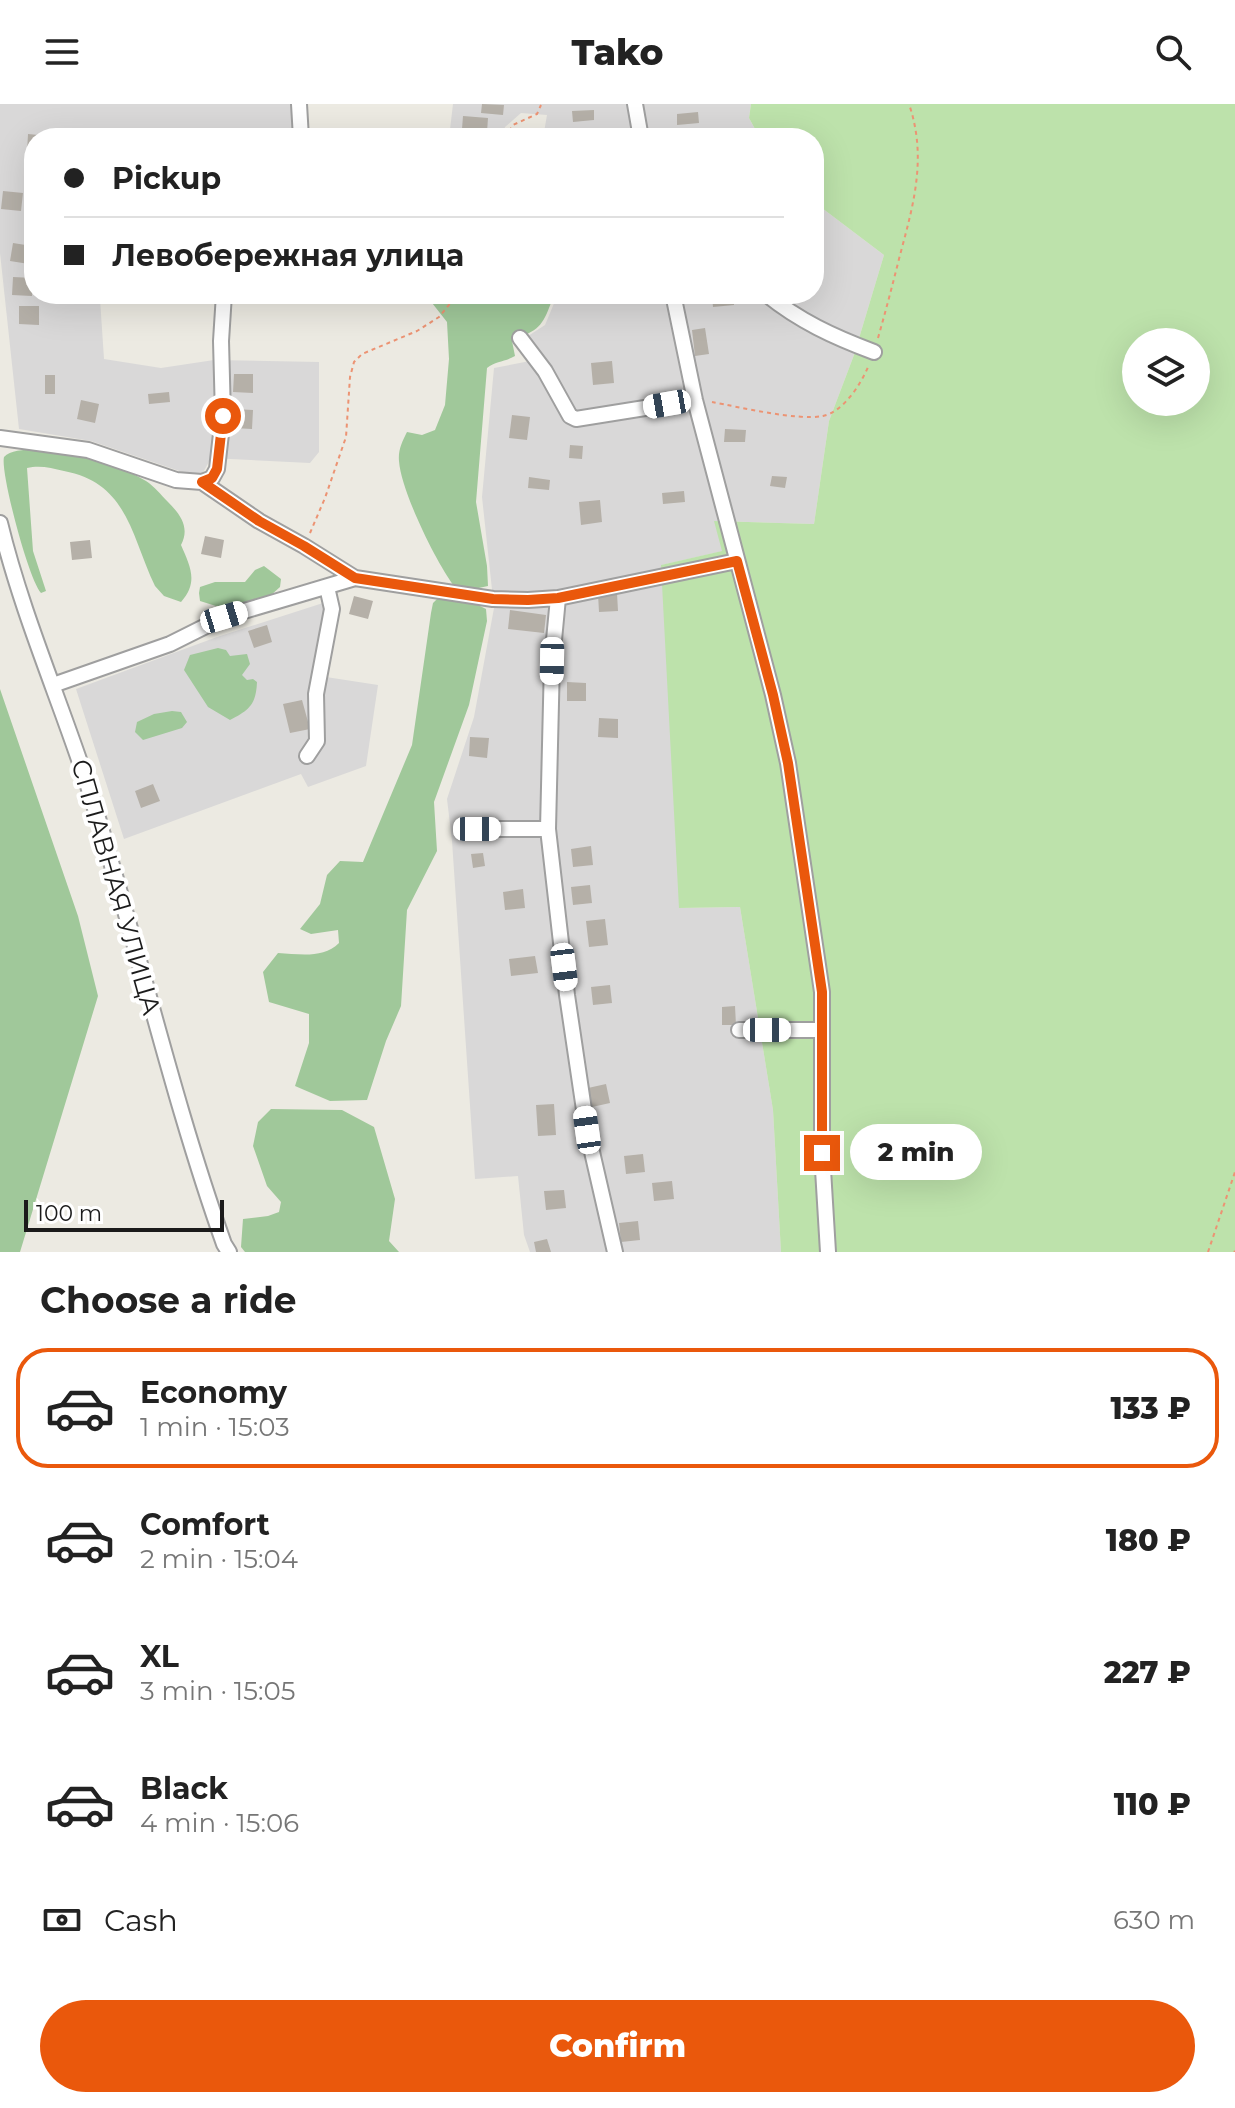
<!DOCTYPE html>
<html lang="en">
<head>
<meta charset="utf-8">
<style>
  body { margin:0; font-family:Montserrat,sans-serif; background:#f6f6f6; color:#222; height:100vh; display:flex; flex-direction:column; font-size:30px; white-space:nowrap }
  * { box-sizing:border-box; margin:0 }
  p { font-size:26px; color:#767676 }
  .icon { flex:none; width:44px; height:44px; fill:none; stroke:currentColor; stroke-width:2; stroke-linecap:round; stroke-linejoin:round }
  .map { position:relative; height:1148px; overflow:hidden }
  .side { display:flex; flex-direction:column; background:#fff; flex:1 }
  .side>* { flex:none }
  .guide { position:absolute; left:24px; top:24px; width:800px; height:176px; border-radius:32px; box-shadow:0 8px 32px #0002; display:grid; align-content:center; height:176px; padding:0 40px; background:#fff }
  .controls { position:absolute; left:1122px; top:224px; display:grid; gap:16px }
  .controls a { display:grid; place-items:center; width:88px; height:88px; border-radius:50%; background:#fff; box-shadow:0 8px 32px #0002; font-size:40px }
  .scale { position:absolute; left:24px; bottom:20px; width:200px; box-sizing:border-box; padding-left:8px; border:4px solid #1b1b1b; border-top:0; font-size:22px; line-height:28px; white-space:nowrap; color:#1b1b1b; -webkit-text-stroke:6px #fff; paint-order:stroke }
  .end { position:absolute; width:36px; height:36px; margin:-18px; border:10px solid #ea580c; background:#fff; box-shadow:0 0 0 4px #fff }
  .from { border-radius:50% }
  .bubble { position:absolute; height:56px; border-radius:28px; background:#fff; box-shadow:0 8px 32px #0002; font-size:26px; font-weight:800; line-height:56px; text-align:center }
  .car { position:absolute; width:24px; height:48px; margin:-24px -12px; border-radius:10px; box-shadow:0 0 6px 2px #0007; background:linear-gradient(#fff 24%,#345 0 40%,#fff 0 76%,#345 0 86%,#fff 0) }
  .guide b { display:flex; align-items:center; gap:28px; height:76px; font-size:30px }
  .guide b+b { border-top:2px solid #e0e0e0 }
  .guide i { width:20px; height:20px; background:#222 }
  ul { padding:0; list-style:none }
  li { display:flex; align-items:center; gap:24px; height:120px; margin:0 16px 12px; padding:0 24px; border:4px solid transparent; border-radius:32px }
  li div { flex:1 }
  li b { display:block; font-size:30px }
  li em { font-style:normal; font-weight:800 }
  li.active { border-color:#ea580c }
  li>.icon { width:72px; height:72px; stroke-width:1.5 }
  h2 { padding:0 40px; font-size:36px; line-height:96px }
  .pay { display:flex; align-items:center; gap:20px; height:88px; padding:0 40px; font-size:30px }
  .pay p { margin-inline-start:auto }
  .action { display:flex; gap:16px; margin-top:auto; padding:16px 40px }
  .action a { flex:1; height:92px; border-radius:48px; background:#ea580c; color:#fff; font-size:32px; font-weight:800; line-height:92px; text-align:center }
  header { display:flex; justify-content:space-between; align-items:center; height:104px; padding:0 40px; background:#fff; font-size:36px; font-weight:800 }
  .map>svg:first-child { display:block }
</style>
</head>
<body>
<header><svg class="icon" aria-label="menu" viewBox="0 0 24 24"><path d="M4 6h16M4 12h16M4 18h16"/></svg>Tako<svg class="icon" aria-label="search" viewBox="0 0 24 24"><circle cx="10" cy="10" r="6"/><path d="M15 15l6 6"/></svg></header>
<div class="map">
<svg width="1235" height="1148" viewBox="0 0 1235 1148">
  <rect width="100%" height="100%" fill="#eceae2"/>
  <!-- residential -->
  <path fill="#d9d8d8" d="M0 0H292L293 34H34V190H215L214 196 100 195 104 255 161 264 214 256 319 258V348L310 359 211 354 200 374 91 337 19 325 0 149Z
    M453 0H751L749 14 760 34H543L547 11 521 9 505 23 502 34H449Z
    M814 98 884 151 854 251 829 317 814 420 715 417 723 447 662 461 680 804 740 803 773 1006 781 1148H530L524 1131 518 1072 475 1075 452 737 447 695 474 613 494 504 482 393 494 264 530 257 525 234 545 221 555 197 551 190H814Z
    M323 499 326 573 378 581 366 662 308 683 301 670 124 735 76 585 217 533Z"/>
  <!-- grass -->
  <path fill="#bde2ab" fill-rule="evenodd" d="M751 0H1235V1148H781L773 1006 740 803 679 804 661 461 722 447 714 417 814 420 829 317 854 251 884 151 814 98V34H760L749 14ZM1136 238H1196V298H1136Z"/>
  <!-- forest -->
  <path fill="#a0c89a" d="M425 190H548L552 196C542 224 539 225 512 237L515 252C505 258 496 257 487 264L476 398 487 462 488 482 474 485 454 482C436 458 401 387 399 357 398 346 402 338 407 328L422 331 435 326 445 301 449 255 447 218Z
    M33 345C72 350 111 356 146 377 154 382 161 391 168 398 181 411 190 424 181 441 190 462 199 478 181 498L164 492 155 482C131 432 128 379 64 367 51 364 40 361 27 364L33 447 46 487 41 489C28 474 0 367 4 353 10 346 24 346 33 345Z
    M264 462 281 475 280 483 270 492 233 501 216 502 200 497 199 489 200 483 215 478H245L255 466Z
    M438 494 478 501 486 505 487 517 469 601 434 698 437 747 407 806 401 902 386 937 367 996 330 997 295 982 309 939V910L269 898 263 868 278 849C299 850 323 855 339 839L338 826 311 830 300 825 320 800 327 771 340 757 363 758 412 641 431 509 433 499Z
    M218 544 226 546 230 552 247 550 250 560 242 571 247 576 253 575 257 578C256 601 249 606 230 616L208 603 184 566 190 551Z
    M0 585 78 812 98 892 20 1148H0Z
    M172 607 181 608 187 618 182 624 143 636 135 628 137 618 154 610Z
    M271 1005 342 1006 374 1023 395 1095 389 1137 399 1148H245L241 1143 243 1115 268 1112 279 1108 281 1098 267 1082 253 1042 258 1018Z"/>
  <!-- building -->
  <path fill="#b5b0a8" d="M482 0 504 1 503 11 481 9Z
    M594 6V16L573 18 572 7Z
    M698 8 699 19 677 21V10Z
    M463 12 488 14 487 28 462 25Z
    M28 30 48 32V34H34V49L27 48Z
    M3 87 23 89 21 107 1 105Z
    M13 139 32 142 29 160 10 157Z
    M13 173 33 174 32 192 12 191Z
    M734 190V201L713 203 712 192Z
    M19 202H39V221L19 220Z
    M705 224 709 250 695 252 692 226Z
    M612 257 614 279 593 281 591 259Z
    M234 270H253V289L233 288Z
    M45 271H55V290H45Z
    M169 288 170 298 149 300 148 290Z
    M81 296 99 300 95 319 77 315Z
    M233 305 253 306 252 325 233 324Z
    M512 311 530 313 527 336 509 334Z
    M725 325 746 326 745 338H724Z
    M570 341 583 342 582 355 569 354Z
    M772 372 787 373 785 384 770 382Z
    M529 373 550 376 549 386 528 384Z
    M684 387 685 398 663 400 662 389Z
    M600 396 602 418 581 421 579 398Z
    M205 432 224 436 221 454 201 450Z
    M90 436 92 454 72 456 70 438Z
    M617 489 618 507 599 508 598 490Z
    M354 492 373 497 368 515 349 510Z
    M510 506 546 511 544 529 508 525Z
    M267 521 272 538 254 544 248 527Z
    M567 578 586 579V597H567Z
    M302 596 310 625 290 629 283 600Z
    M599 614 618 615V634L598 633Z
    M470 633 489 634 487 654 469 652Z
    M153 680 160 697 141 704 135 687Z
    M591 742 593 761 573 763 571 745Z
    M483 749 485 762 473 764 471 750Z
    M590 781 592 799 573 801 571 783Z
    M523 785 525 804 505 806 503 788Z
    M605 815 608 841 589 843 586 817Z
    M535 852 538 869 511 872 509 855Z
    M610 881 612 899 593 901 591 883Z
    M735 902 736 921H722V903Z
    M606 980 610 999 592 1003 588 984Z
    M554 1000 556 1031 538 1032 536 1001Z
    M643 1050 645 1068 626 1070 624 1052Z
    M672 1077 674 1095 654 1097 652 1079Z
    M564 1086 566 1104 546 1106 544 1087Z
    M638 1117 640 1136 621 1138 619 1119Z
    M547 1135 551 1148H536L534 1138Z"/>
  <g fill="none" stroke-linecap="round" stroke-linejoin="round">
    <!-- minor casing -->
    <g stroke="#9f9f9f" stroke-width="18">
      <path id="minor" d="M299 0 301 34
        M635 0 641 34
        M673 190 695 296 773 591 788 659 822 888V1049L828 1148
        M766 190C799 217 834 233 874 248
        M520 234 545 267 570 312 576 315 695 296
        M0 334 88 346 176 376 202 378 259 417 304 442 355 474
        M202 378 212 374 217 365 223 312 221 237 224 190
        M0 419C22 510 60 596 89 685 137 836 171 991 224 1140L229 1148
        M558 494 552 557 548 725 567 891 587 1026 615 1148
        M53 581 170 540 224 513 355 474 493 495 528 496 558 494 737 457
        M307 652 317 637 316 590 332 505 327 483
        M477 725H548
        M739 926H822"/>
    </g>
    <!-- path -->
    <path stroke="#ec9373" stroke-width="2" stroke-dasharray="4 4" stroke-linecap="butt" d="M505 34 513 21 537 10 541 1
      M878 234C886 206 893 179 900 151 914 99 927 53 909 0
      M712 298C739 303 798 317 823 312 843 308 861 280 868 263
      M310 429 325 394 346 333 350 273 354 258 362 250 417 227 439 213 453 196 455 190
      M1208 1148 1235 1068
      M1234 1148 1235 1147"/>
    <!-- minor -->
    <use href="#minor" stroke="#fff" stroke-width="14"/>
  </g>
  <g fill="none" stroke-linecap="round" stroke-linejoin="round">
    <!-- route -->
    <path stroke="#ea580c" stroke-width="10" d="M223 312 217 365 212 374 202 378 259 417 304 442 355 474 493 495 528 496 558 494 737 457 773 591 788 659 822 888V1049"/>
  </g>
  <g text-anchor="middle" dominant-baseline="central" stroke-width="8" stroke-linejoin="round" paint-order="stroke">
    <!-- street labels -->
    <g font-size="26" fill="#1b1b1b" stroke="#fff">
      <text transform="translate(116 783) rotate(74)">СПЛАВНАЯ УЛИЦА</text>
    </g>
  </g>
</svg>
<div class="controls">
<a><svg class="icon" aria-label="layers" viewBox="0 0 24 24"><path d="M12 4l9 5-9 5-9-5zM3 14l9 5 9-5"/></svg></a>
</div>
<div class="scale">100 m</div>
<i class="end from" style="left:223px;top:312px"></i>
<i class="end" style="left:822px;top:1049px"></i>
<div class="bubble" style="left:850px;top:1020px;width:132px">2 min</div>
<i class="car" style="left:667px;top:300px;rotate:260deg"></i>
<i class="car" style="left:224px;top:513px;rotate:73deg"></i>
<i class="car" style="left:552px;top:557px;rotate:181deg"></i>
<i class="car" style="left:477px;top:725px;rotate:90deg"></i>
<i class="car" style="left:564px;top:863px;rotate:173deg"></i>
<i class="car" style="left:767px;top:926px;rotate:90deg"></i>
<i class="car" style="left:587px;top:1026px;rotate:352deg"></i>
<div class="guide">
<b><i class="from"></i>Pickup</b>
<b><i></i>Левобережная улица</b>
</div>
</div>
<section class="side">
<h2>Choose a ride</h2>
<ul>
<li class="active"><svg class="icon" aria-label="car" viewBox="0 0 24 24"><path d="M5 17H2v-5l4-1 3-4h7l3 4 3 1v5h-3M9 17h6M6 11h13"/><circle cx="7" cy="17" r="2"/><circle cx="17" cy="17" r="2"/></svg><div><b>Economy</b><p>1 min · 15:03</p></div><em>133 ₽</em></li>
<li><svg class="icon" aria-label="car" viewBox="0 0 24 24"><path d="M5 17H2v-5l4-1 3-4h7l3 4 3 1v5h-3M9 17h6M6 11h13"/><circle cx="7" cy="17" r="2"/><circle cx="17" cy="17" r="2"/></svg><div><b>Comfort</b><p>2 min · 15:04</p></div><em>180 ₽</em></li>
<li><svg class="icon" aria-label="car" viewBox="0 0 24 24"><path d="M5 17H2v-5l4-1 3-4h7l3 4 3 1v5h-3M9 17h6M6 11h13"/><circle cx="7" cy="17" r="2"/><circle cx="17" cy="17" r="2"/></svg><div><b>XL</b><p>3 min · 15:05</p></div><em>227 ₽</em></li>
<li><svg class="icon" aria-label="car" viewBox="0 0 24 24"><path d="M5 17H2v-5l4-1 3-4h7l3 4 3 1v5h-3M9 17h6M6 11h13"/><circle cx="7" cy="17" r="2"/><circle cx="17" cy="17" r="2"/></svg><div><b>Black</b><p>4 min · 15:06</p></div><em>110 ₽</em></li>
</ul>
<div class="pay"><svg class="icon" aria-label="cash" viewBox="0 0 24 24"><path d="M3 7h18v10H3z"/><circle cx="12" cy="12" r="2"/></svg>Cash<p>630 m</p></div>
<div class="action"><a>Confirm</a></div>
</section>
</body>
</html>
